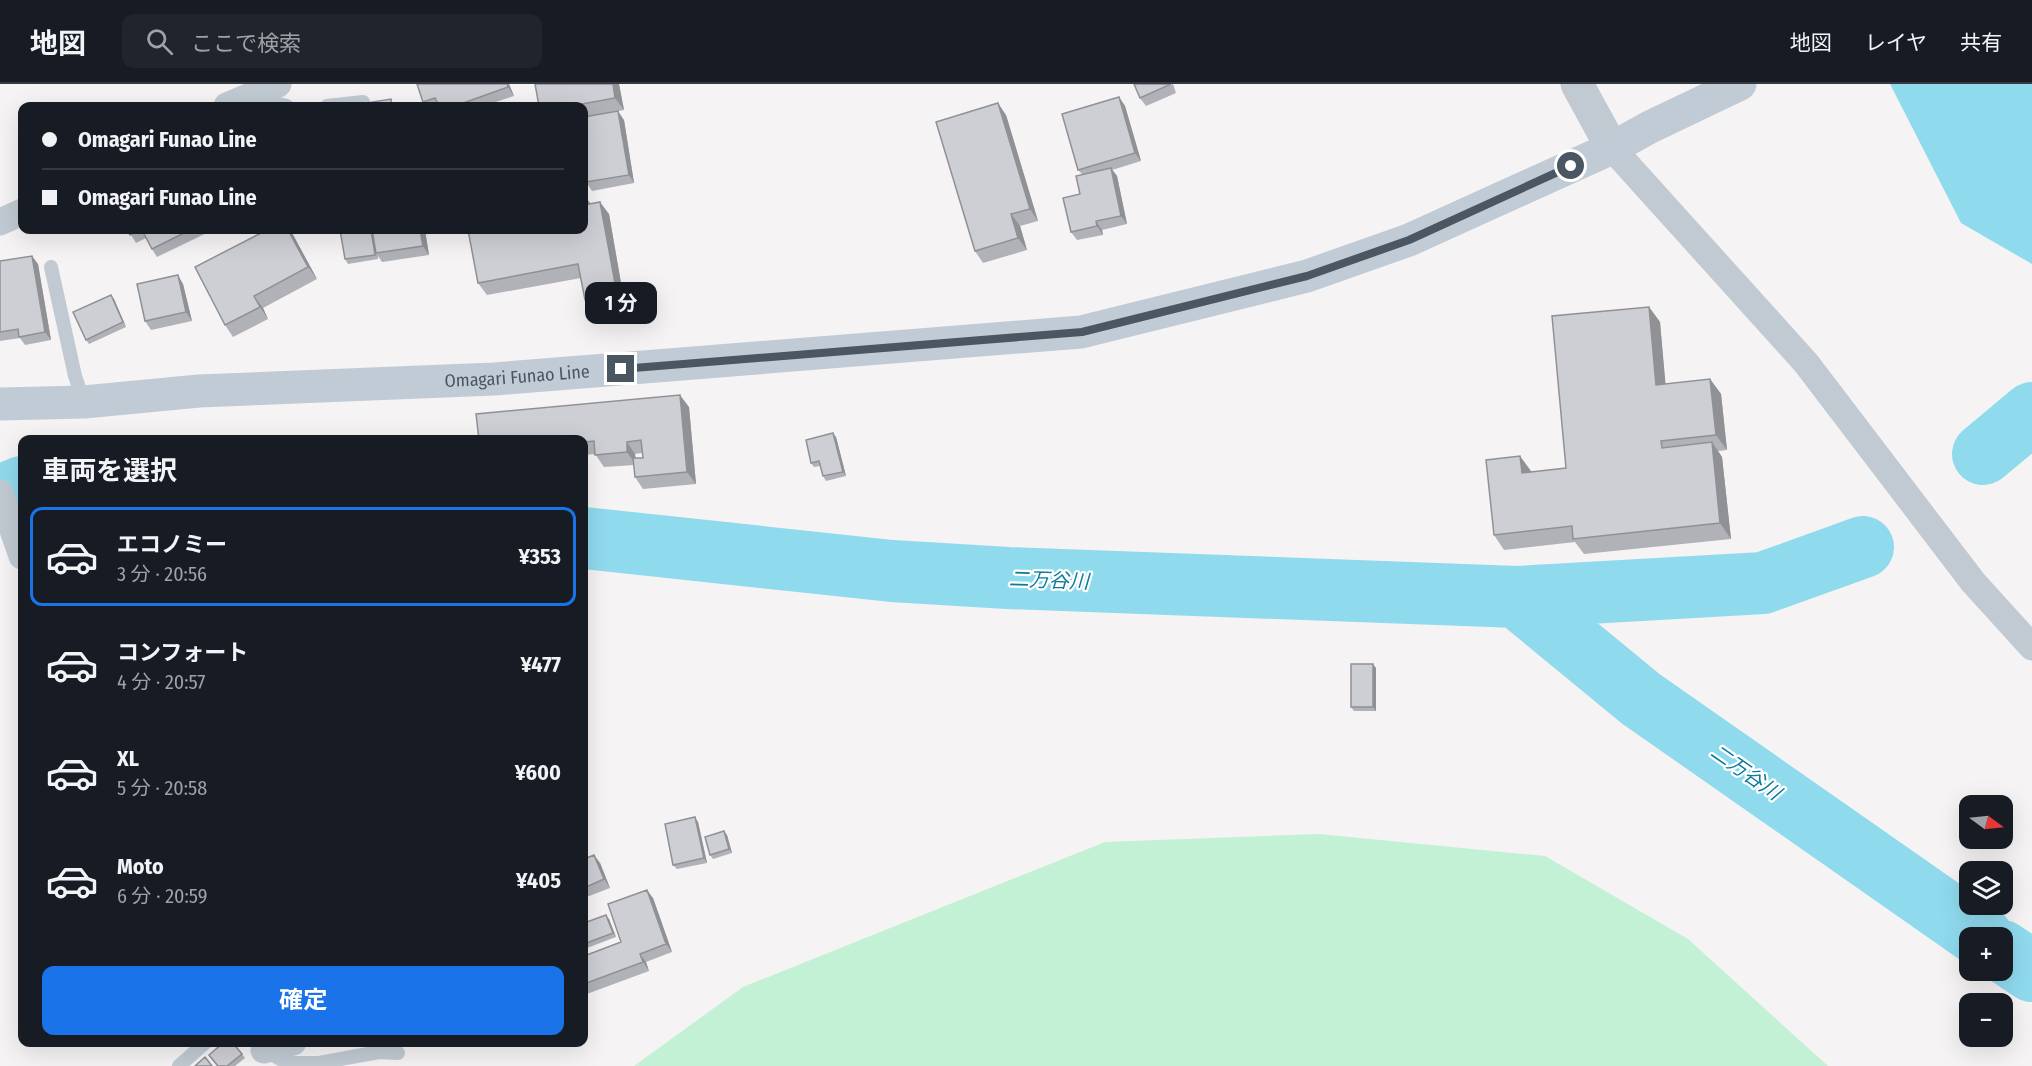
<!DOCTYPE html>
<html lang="ja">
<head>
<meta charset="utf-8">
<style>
  body { margin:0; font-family:"Fira Sans Condensed","Noto Sans JP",sans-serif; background:#20242c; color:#f1f3f6; height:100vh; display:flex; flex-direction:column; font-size:22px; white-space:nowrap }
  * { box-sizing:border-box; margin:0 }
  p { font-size:20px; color:#9ea1a6 }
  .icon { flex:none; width:33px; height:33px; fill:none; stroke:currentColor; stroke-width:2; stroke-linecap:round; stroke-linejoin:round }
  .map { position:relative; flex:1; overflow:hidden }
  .drawer { position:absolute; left:18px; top:351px; width:570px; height:612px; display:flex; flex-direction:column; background:#171b24; border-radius:12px; box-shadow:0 6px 24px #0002 }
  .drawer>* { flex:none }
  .top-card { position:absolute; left:18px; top:18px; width:570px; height:132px; border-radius:12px; box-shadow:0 6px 24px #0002; display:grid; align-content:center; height:132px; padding:0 24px; background:#171b24 }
  .needle { width:39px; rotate:105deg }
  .fabs { position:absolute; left:1959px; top:711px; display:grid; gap:12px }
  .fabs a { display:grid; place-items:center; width:54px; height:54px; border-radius:12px; background:#171b24; box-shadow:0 6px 24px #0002; font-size:30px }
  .end { position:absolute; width:27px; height:27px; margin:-14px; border:8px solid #4a5661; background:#fff; box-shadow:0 0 0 3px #fff }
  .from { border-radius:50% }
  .bubble { position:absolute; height:42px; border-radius:12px; background:#171b24; box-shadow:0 6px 24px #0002; font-size:20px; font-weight:700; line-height:42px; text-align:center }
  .top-card b { display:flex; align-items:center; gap:21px; height:57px; font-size:22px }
  .top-card b+b { border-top:2px solid #363941 }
  .top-card i { width:15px; height:15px; background:#f1f3f6 }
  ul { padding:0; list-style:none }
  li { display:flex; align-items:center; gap:18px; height:99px; margin:0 12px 9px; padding:0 12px; border:3px solid transparent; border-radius:12px }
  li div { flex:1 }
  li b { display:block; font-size:22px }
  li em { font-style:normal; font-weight:700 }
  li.current { border-color:#1a73e8 }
  li>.icon { width:54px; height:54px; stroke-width:1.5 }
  h2 { padding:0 24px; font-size:27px; line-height:72px }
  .action { display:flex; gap:12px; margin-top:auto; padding:12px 24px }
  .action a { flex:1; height:69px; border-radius:12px; background:#1a73e8; color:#fff; font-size:24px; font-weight:700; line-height:69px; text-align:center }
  header { display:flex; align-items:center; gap:36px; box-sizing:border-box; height:84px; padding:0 30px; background:#171b24; border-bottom:2px solid #363941 }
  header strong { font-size:28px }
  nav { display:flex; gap:33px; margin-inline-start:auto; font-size:21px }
  .search { width:420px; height:54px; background:#20242c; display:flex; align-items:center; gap:15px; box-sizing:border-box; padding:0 21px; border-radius:12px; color:#9ea1a6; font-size:22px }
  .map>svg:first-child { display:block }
</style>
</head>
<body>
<header>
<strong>地図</strong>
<div class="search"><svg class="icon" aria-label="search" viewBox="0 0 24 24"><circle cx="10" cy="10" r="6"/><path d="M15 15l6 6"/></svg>ここで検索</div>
<nav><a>地図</a><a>レイヤ</a><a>共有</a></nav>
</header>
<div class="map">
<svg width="2032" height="982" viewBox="0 0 2032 982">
  <rect width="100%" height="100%" fill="#f5f3f3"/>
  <!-- green -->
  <path fill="#c3f1d5" d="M1319 750 1545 772 1688 855 1828 982H634L743 903 1105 758Z"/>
  <!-- water -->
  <path fill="#90daee" d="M1890 0H2032V180L1961 139Z"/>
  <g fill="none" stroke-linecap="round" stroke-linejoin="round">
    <!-- river -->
    <path stroke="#90daee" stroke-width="62" d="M1983 370 2032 329
      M0 412 22 403
      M584 454 892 487 1008 494 1517 513 1763 499 1863 463
      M1517 513 1641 615 1983 854
      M2002 867 2032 887"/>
    <!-- service -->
    <path stroke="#c1cad2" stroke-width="14" d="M254 14 287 22
      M327 22 363 18
      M51 183 75 292 84 318
      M266 967 287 979H319L379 968 398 969
      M179 982 206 958"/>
    <!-- minor -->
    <path stroke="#c1cad2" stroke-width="27" d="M227 22 278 0
      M1612 64 1806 279 1973 498 2032 563
      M0 138 22 128
      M0 409 22 472
      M264 966 293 958"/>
    <!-- tertiary -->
    <path stroke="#c1cad2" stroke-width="33" d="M1577 0 1612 64"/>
    <!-- secondary -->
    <path stroke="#c1cbd6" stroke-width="33" id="s1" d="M0 320 84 318 199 307 494 295 1081 248 1307 192 1409 156 1612 64 1650 43 1740 0"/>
  </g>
  <!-- wall -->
  <path fill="#b0b2b7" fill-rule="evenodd" d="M417 0H509L514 12 484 22H427L423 18Z
    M535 0H619L624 26 608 29 624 36 634 99 592 107 586 98 584 82V22H539Z
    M1173 0 1176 9 1146 22 1140 14Z
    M1119 13 1125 22 1141 77 1112 86 1117 92 1127 140 1102 146 1103 151 1077 156 1071 148 1080 110 1082 90 1078 86Z
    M1006 31 1038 137 1020 142 1027 166 983 179 975 167Z
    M584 111 590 120 609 130 625 222 594 228 585 216 581 194 487 211 478 199 584 146Z
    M128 146H213L157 173 152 165 146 154 136 159Z
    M288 146H290L292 149 317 195 263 224 268 235 233 253 225 241Z
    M340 146H425L429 171 382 178 378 172V175L348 180 345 175Z
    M0 177 38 180 51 256 25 261 20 254 0 257Z
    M183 200 192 237 151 246 145 237Z
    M114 215 126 243 89 260 86 256Z
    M1649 223 1660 238 1665 300 1710 295 1721 310 1727 366 1718 367 1722 373 1731 455 1584 470 1575 458 1504 466 1494 451 1531 388 1566 384Z
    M689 323 696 400 643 405 635 393 634 381 604 383 595 370 584 371V356ZM642 369 643 374H636L635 370Z
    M836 353 846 392 826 397 823 392 820 382 814 383 811 379Z
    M1376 584V627H1354L1351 623Z
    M698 738 707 779 677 785 673 781Z
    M727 751 732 769 713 775 710 771Z
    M584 775 600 779 610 804 584 814Z
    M653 814 672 868 646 878 649 887 584 911V872L621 858Z
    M609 835 616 853 587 864 584 860Z
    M242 970 245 974 235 982H217L209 971Z"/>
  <!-- shaded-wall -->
  <path fill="#909195" d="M507 0H509L514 12 508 3Z
    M613 0H619L624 26 615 14Z
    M1119 13 1125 22 1141 77 1135 69Z
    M998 19 1006 31 1038 137 1030 125Z
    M618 27 624 36 634 99 629 91Z
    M1111 84 1117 92 1127 140 1121 132Z
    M584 111 590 119 592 134 584 121Z
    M600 118 609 130 625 222 617 210Z
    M1011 130 1020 142 1027 166 1018 154Z
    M1096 137 1102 146 1103 151 1097 142Z
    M288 146H290L292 149 317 195 308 183Z
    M420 146H425L429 171 423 162Z
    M32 172 38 180 51 256 45 248Z
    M178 191 183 200 192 237 186 228Z
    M111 211 114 215 126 243 123 238Z
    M254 212 263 224 268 235 260 223Z
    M1649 223 1660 238 1667 316 1656 301Z
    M1710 295 1721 310 1727 366 1716 351Z
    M680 311 689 323 696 400 687 388Z
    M833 349 836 353 846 392 843 388Z
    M627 358 635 370 636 381 627 368Z
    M1712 358 1722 373 1731 455 1720 439Z
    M1520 372 1531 387 1533 404 1522 389Z
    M1373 580 1376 584V627L1373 623Z
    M695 733 698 738 707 779 704 774Z
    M724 747 727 751 732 769 729 765Z
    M594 771 600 779 610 804 604 795Z
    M647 806 653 814 672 868 666 860Z
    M606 831 609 835 616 853 613 849Z
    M640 870 646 878 649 887 643 878Z"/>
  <!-- building -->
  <path fill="#cdcfd5" stroke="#909195" stroke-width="1.5" d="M417 0H507L508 3 455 22H439L435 14 423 18Z
    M535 0H613L615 14 571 22H539Z
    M1134 0H1171L1140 14Z
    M1119 13 1135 69 1078 86 1062 30Z
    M391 15 392 22H367L366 19Z
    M998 19 1030 125 1011 130 1018 154 975 167 936 38Z
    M618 27 629 91 586 98 584 82V33Z
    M1111 84 1121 132 1096 137 1097 142 1071 148 1063 114 1080 110 1076 92Z
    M600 118 617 210 585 216 578 180 478 199 468 146H584V121Z
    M128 146H140L130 151Z
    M142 146H190L152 165Z
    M267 146H288L308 183 254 212 260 223 225 241 195 183Z
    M340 146H371L375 171 345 175Z
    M372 146H420L423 162 376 169Z
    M32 172 45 248 19 253 18 245 0 248V177Z
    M178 191 186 228 145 237 137 200Z
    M111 211 123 238 86 256 73 228Z
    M1649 223 1656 301 1710 295 1716 351 1661 357 1662 364 1712 358 1720 439 1573 455 1572 442 1494 451 1486 376 1520 372 1522 389 1566 384 1552 232Z
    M680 311 687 388 635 393 633 374H643L641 356 627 358V368L595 371 594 357 584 358V356H479L476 330Z
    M833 349 843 388 823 392 819 377 811 379 806 356Z
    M1351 580H1373V623H1351Z
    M695 733 704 774 673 781 665 740Z
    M724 747 729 765 710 771 705 753Z
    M594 771 604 795 584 804V775Z
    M647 806 666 860 640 870 643 878 584 900V872L621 858 608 820Z
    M606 831 613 849 584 860V839Z
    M224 958H232L242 970 227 982H218L209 971Z
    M205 973 212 982H195Z"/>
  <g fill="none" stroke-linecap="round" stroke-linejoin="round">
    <!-- route -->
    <path stroke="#4a5661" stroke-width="8" d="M621 285 1082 248 1307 192 1409 156 1571 82"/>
  </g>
  <g text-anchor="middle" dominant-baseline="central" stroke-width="4.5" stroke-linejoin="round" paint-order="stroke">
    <!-- street labels -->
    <g font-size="18" fill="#4a5661" stroke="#fff">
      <text stroke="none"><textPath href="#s1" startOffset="518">Omagari Funao Line</textPath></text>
    </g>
    <!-- water labels -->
    <g font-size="20" font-style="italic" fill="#0c7c9b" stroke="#fff">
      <text transform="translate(1049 496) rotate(2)">二万谷川</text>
      <text transform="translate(1746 688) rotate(35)">二万谷川</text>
    </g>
  </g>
</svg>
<div class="fabs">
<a><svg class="needle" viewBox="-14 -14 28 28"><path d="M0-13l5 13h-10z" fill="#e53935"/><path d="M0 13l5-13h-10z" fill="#9ea1a6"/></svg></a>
<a><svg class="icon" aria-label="layers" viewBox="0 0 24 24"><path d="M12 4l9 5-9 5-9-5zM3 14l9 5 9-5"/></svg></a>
<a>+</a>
<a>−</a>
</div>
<i class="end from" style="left:1571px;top:82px"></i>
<i class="end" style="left:621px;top:285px"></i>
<div class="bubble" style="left:585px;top:198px;width:72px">1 分</div>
<div class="top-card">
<b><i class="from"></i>Omagari Funao Line</b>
<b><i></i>Omagari Funao Line</b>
</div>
<section class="drawer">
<h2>車両を選択</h2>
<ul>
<li class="current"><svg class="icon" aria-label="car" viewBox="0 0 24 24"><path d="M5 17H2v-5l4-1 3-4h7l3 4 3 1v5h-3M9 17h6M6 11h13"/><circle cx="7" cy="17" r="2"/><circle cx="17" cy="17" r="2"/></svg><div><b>エコノミー</b><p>3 分 · 20:56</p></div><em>¥353</em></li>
<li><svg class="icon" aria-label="car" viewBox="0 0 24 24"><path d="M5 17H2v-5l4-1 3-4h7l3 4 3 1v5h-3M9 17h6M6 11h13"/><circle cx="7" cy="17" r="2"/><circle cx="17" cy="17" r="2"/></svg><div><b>コンフォート</b><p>4 分 · 20:57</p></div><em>¥477</em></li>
<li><svg class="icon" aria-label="car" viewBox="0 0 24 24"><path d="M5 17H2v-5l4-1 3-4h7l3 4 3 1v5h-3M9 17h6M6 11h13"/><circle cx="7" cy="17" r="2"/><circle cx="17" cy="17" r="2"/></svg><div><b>XL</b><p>5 分 · 20:58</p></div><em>¥600</em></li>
<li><svg class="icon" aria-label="car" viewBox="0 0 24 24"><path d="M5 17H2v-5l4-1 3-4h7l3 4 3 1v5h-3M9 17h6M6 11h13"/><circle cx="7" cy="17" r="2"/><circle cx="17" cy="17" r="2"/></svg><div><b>Moto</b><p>6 分 · 20:59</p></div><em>¥405</em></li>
</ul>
<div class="action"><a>確定</a></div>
</section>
</div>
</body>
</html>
